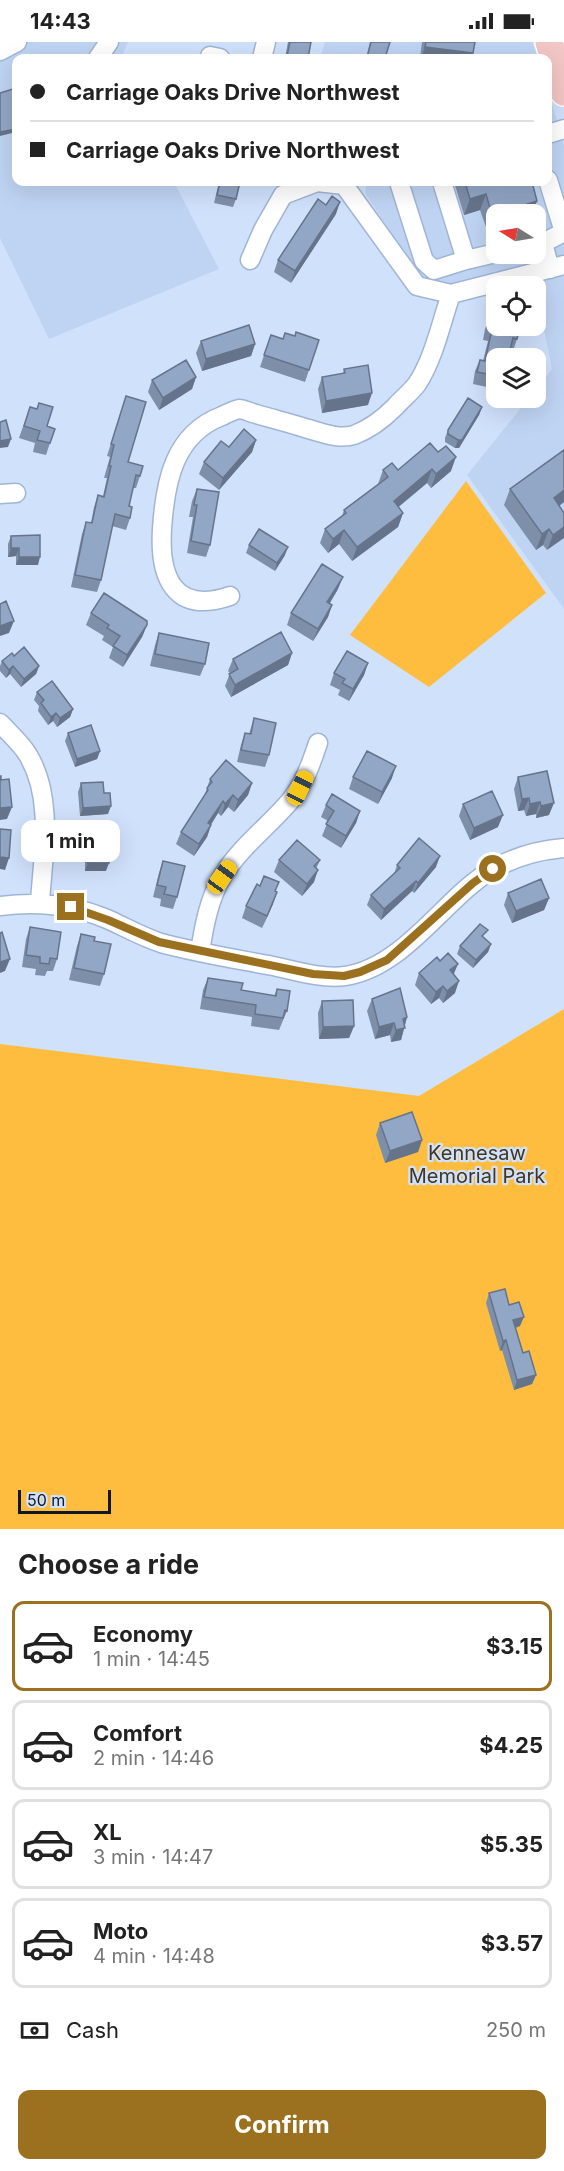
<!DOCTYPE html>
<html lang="en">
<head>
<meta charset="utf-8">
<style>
  body { margin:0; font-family:Inter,sans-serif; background:#f6f6f6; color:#222; height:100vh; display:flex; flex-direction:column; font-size:22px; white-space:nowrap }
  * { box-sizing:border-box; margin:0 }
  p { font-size:20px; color:#767676 }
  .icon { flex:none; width:33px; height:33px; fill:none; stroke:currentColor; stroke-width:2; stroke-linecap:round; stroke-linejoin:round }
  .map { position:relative; height:1487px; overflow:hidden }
  .sheet { display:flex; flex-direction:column; background:#fff; flex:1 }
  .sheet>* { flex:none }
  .guide { position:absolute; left:12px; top:12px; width:540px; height:132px; border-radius:12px; box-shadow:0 6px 24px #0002; display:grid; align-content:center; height:132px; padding:0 18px; background:#fff }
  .needle { width:39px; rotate:281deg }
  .fabs { position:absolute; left:486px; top:162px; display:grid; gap:12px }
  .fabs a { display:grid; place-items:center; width:60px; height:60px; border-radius:12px; background:#fff; box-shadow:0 6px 24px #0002; font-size:30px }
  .scale { position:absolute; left:18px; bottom:15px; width:93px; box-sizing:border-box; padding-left:6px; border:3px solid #111824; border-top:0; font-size:16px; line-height:21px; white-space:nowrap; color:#111824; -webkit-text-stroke:4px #d0e1fc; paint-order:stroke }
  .end { position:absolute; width:27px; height:27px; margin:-14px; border:8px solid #9b711f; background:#fff; box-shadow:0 0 0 3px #fff }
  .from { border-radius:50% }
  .bubble { position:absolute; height:42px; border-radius:12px; background:#fff; box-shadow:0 6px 24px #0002; font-size:20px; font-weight:700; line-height:42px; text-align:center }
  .car { position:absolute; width:18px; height:36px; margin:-18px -9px; border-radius:8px; box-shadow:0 0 4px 2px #0007; background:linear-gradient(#f5c518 24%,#345 0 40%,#f5c518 0 76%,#345 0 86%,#f5c518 0) }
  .guide b { display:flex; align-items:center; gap:21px; height:57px; font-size:22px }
  .guide b+b { border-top:2px solid #e0e0e0 }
  .guide i { width:15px; height:15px; background:#222 }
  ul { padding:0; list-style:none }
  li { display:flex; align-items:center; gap:18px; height:90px; margin:0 12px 9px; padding:0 6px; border:3px solid #e0e0e0; border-radius:12px }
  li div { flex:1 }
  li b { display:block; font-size:22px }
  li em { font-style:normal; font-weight:700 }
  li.on { border-color:#9b711f }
  li>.icon { width:54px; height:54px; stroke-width:1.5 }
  h2 { padding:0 18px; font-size:27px; line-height:72px }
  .pay { display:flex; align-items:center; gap:15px; height:66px; padding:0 18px; font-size:22px }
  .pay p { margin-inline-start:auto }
  .button { display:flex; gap:12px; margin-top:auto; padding:12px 18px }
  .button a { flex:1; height:69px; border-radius:12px; background:#9b711f; color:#fff; font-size:24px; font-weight:700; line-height:69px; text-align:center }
  .status { display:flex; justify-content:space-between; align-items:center; height:42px; padding:0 30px; background:#fff; direction:ltr }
  .status svg { height:16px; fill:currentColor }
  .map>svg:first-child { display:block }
</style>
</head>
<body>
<div class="status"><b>14:43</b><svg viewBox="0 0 49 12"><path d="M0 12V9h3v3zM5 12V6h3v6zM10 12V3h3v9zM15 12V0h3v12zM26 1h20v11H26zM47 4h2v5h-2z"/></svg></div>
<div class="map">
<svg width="564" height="1487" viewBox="0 0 564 1487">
  <rect width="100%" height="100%" fill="#d0e1fc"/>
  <!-- built -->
  <path fill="#bfd4f3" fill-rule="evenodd" d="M0 0H128L121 16H16V140H174L219 227 49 297 0 196Z
    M325 0H532L538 16H320Z
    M548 48 564 104V567L467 433 529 356H536V347L552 327 531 224 447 246 423 241 365 151 367 140H548ZM496 172H536V212H496Z"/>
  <!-- green -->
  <path fill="#febd3f" d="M466 439 546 551 429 645 350 593Z
    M564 967V1487H0V1002L419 1054Z"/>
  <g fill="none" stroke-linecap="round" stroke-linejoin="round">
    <!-- minor casing -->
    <g stroke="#a0b5d5" stroke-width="21">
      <path id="minor" d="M0 9 17 0
        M210 14 220 16
        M98 16 109 0
        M262 16 266 0
        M548 92 564 87
        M548 138 564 190 543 201 550 227
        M399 140 424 219 434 228 466 218
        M442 140 466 218 496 211
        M283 153 317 140 344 143 417 244 451 252 564 223
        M250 218 263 188 283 153
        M0 452 16 451
        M230 554C174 573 159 535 162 487 165 440 174 392 222 374 226 372 234 368 239 367 244 367 251 371 256 372 273 377 289 381 305 386 320 390 339 398 354 393 370 387 383 377 395 365 402 357 411 350 417 342 434 316 441 281 451 252
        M0 681C9 691 21 701 28 713 54 756 43 813 40 860
        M0 864C38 859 72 862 107 877 125 885 142 895 161 901 198 911 236 917 273 924 296 929 321 937 345 934 396 927 434 873 472 842 498 820 530 809 564 806
        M200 910C204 884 209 857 222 835 239 806 269 784 290 759 304 742 311 722 318 701"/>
    </g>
    <!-- highway casing -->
    <g stroke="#fff" stroke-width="30">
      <path id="highway" d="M549 0 564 50"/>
    </g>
    <!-- minor -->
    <use href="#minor" stroke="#fff" stroke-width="18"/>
    <!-- highway -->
    <use href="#highway" stroke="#f2c6c5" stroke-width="27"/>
  </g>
  <!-- wall -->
  <path fill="#7e8faa" d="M288 0H311L308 16H285Z
    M370 0H390L385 16H366Z
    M422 0H475L471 16H420Z
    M219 140H240L236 157 233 165 214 161Z
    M454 140H532L537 159 532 172H496L487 188 480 168 464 173Z
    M336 172 291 241 274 230 278 218Z
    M496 261 517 297 513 309 510 308 496 316V347L473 342 475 329 480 318 483 319 488 299 483 298 485 287 489 276H492Z
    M271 293 309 328 305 340 260 325Z
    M201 299 255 302 251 314 202 329 196 311Z
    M344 327 368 363 322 371 318 347 322 335 343 332Z
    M196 335 192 347 159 368 148 350 152 338Z
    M126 354 128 420 140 434 136 446H133L129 464 130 476 126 488 112 484 101 538 97 550 71 545 82 492 86 480 91 481 94 465 98 453 103 454 107 436H104L110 415 107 414Z
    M30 365 47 384 50 401 46 413 33 410 35 401 19 396Z
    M482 365 479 373 459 406H455L445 400V396L448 388Z
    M256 398 252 410 219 448 199 432 204 420 229 405Z
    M430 401 451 429 431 446 427 441 398 465 403 471 398 485 352 519 339 502 328 511 320 501 325 487 342 474 344 468 378 442 383 428H398Z
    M564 408V460L559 464 564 471 547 508 543 503 536 508 504 463 510 447Z
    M197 447 210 503 206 515 187 511 193 475H189L192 459Z
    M11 494 38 523H16V514L8 515V502Z
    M249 503 285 513 275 529 246 511Z
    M338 547 330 561 332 563 328 575 313 599 287 583 291 571Z
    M91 571 147 583 142 595 123 625 109 616 113 605 102 598 104 594 86 583Z
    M159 591 205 622 200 634 150 624 155 603Z
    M292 611 288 623 231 655 225 644 230 631 228 629 233 617Z
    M14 614 39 624 36 632 21 645 10 632 6 636 0 629V624L2 619Z
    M368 621 364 633 349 659 338 653 340 648 330 643 334 631Z
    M37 650 73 667 70 675 57 685 53 679 48 683 38 669 39 664 34 658Z
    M254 676 269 713 265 725 237 720 241 703 245 691 249 692Z
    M68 691 100 709 97 717 75 725 65 699Z
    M547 729 549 773 536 776V772L526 774 524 768 518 769 514 747 518 735Z
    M353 735 392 736 378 762 349 747Z
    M210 737 252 741 248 753 234 770 228 765 221 774 218 771 211 783 207 795 194 814 176 802 181 790 204 755Z
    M81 741 104 751 108 772 80 774 78 750Z
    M463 762 498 785 470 798 459 774Z
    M326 763 360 769 356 781 341 806 322 794 328 779 321 775Z
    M88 798 106 829H85V807Z
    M279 818H320L316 827 314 840 302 854 274 830Z
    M163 819 177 855 173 867 160 864 161 857 153 855 159 831Z
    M397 823 436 825 414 851 412 849 381 878 367 863 371 853 394 832Z
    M275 849 273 862 262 886 242 876 246 864Z
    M508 851 549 856 544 868 512 881 504 863Z
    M30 885 57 917 53 929H47L45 934 35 933 36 927 22 925 26 897Z
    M81 892 94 899 104 932 100 944 69 938 77 904Z
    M485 897 491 902 488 910 473 926 457 912 460 904Z
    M419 931 454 932 455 951 443 961 439 956 431 962 415 943Z
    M208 936 241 948 274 954 277 947 287 969 279 988 251 984 252 975 200 967 203 948Z
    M372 957 407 975 401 998 391 1000 390 993 375 997 367 969Z
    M322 959 354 984 349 996 319 997 318 971Z
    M380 1081 422 1098 418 1110 385 1121 376 1093Z
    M489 1251 509 1263 520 1284 516 1286 523 1311 536 1333 532 1342 514 1348 502 1308 500 1309 486 1261Z"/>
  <!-- shaded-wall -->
  <path fill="#66748b" d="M425 5 473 11 471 16H421Z
    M16 87V90L0 94V90Z
    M486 152 480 168 464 173 470 157Z
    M537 159 532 172H496V185L487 188 492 173Z
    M340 160 336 172 291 241 295 229Z
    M255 302 251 314 202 329 206 317Z
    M196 335 192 347 159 368 163 356Z
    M372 351 368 363 322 371 326 359Z
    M482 365 479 373 459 406H455L458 398Z
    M11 397 8 405 0 406V399Z
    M256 398 252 410 219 448 223 436Z
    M456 415 451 429 431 446 436 432Z
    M432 427 427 441 389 473 394 459Z
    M564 448V460L548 472 554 456Z
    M403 471 398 485 352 519 357 505Z
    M564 485V496L547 508 553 493Z
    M549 487 543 503 536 508 542 492Z
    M344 488 339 502 328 511 333 497Z
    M288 505 285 513 275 529 277 521Z
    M11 506H19L16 514 8 515Z
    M19 515H40L38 523H16Z
    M343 535 338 547 323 572 327 560Z
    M332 563 328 575 313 599 318 587Z
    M14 579 9 591 0 594V584Z
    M147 583 142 595 123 625 127 613Z
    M292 611 288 623 231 655 235 643Z
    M368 621 364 633 349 659 353 647Z
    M13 624 10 632 6 636 9 628Z
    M39 624 36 632 21 645 24 637Z
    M73 667 70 675 57 685 60 676Z
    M56 671 53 679 48 683 51 675Z
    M100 709 97 717 75 725 77 717Z
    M396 724 392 736 378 762 382 750Z
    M252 741 248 753 234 770 238 758Z
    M233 753 228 765 221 774 225 762Z
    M529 756 524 768 518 769 522 757Z
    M223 759 218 771 204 793 208 781Z
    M540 760 536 772 526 774 530 762Z
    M554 761 549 773 536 776 541 764Z
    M111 764 108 772 80 774 83 766Z
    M12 765 7 777 0 778V766Z
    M360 769 356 781 341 806 346 794Z
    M503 773 498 785 470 798 474 786Z
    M211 783 207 795 194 814 199 802Z
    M440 814 436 825 414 851 418 841Z
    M0 815 9 816 5 828 0 827Z
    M88 821H109L106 829H85Z
    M318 828 314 840 302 854 307 842Z
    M416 839 412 849 381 878 384 867Z
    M277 850 273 862 262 886Z
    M549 856 544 868 512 881 516 869Z
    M491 902 488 910 473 926 476 918Z
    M10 917 5 929 0 931V920Z
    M458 922 453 934 450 928Z
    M459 939 455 951 443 961 447 949Z
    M443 944 439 956 431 962 436 950Z
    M407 975 401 998 391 1000 396 988 403 977Z
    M394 981 390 993 375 997 379 985Z
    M354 984 349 996 319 997 323 985Z
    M422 1098 418 1110 385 1121 390 1109Z
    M524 1275 520 1284 510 1287 513 1278Z
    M506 1298 502 1308 500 1309 503 1299Z
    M536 1333 532 1342 514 1348 517 1338Z"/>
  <!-- building -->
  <path fill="#92a6c6" stroke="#66748b" stroke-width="1.5" d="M290 0H311L308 16H301L287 14Z
    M371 0H390L385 16H367Z
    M426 0H475L473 11 425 5Z
    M16 46V87L0 90V51Z
    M220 140H240L236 157 217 153Z
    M465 140H532L537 159 492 173 486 152 470 157Z
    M332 154 340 160 295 229 278 218 318 157 326 163Z
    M496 262V284H520L517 297 513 296 508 316H496V334L477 330 480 318 485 319 492 287 487 286 489 276 493 277Z
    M249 283 255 302 206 317 201 299Z
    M296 290 319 298 309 328 264 313 271 293 283 297 285 291 295 294Z
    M186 318 196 335 163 356 152 338Z
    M368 323 372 351 326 359 322 335 345 331 344 327Z
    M126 354 146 360 128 420 143 424 140 434 136 433 129 464 132 465 130 476 115 472 101 538 75 533 86 480 92 481 98 453 104 455 111 424H109L114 403 111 402Z
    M468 356 482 365 462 398H458L448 392V388Z
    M39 361 53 365 47 384 55 387 50 401 37 398 40 389 24 384 30 365 37 367Z
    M6 378 11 397 0 399V380Z
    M244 387 256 398 223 436 204 420 221 399 229 405Z
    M430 401 438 410 446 404 456 415 436 432 432 427 394 459 403 471 357 505 344 488 333 497 325 487 346 471 344 468 388 435 383 428 392 421 398 428Z
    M564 408V448L554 456 564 471V485L553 493 549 487 542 492 510 447Z
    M197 447 219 450 210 503 191 499 197 463H194Z
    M259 487 288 505 277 521 249 503Z
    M40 493V515H19V506H11V494Z
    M322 522 343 535 327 560 332 563 318 587 291 571Z
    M104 551 147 579V583L127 613 113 604 120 594 107 586 109 583 91 571Z
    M6 559 14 579 0 584V562Z
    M281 590 292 611 235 643 229 632 238 627 233 617Z
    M159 591 209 601 205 622 155 612Z
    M24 605 39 624 24 637 13 624 9 628 2 619 12 611 14 614Z
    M347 609 368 621 353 647 342 641 345 637 334 631Z
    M52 639 73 667 60 676 56 671 51 675 41 661 44 658 37 650Z
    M254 676 276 681 269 713 241 708 245 691 251 692Z
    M91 683 100 709 77 717 68 691Z
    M367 709 396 724 382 750 353 735Z
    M226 718 252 741 238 758 233 753 225 762 223 759 208 781 211 783 199 802 181 790 208 748 207 746 212 740 210 737Z
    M547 729 554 761 541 764 540 760 530 762 529 756 522 757 518 735Z
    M0 734H1V738L9 737 12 765 0 766Z
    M103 740 104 751H110L111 764 83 766 81 741Z
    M492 749 503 773 474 786 463 762Z
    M332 752 360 769 346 794 326 782 334 769 326 763Z
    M0 787 11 788 9 816 0 815Z
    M419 796 440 814 418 841 416 839 384 867 371 853 400 826 397 823Z
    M88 798 109 799V821H88Z
    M297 798 320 818 314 824 318 828 307 842 279 818Z
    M163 819 185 824 177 855 164 852 166 845 157 843Z
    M264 834 279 840 275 849 277 850 267 874 246 864 257 842 260 844Z
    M541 837 549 856 516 869 508 851Z
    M480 882 488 888 482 894 491 902 476 918 460 904Z
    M30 885 61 890 57 917 50 916 49 922 40 921V915L26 913Z
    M2 890 10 917 0 920V891Z
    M81 892 95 895 94 899 111 902 104 932 74 926Z
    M448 911 458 922 450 928 459 939 447 949 443 944 436 950 419 931 437 915 440 919Z
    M208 936 243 941 241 948 276 954 277 947 290 949 287 969 285 968 283 976 255 972 256 963 204 955Z
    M400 946 407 975 403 977 405 986 396 988 394 981 379 985 372 957Z
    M353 958 354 984 323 985 322 959Z
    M412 1070 422 1098 390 1109 380 1081Z
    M505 1247 509 1263 519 1260 524 1275 513 1278 523 1311 529 1309 536 1333 517 1338 506 1298 503 1299 489 1251Z"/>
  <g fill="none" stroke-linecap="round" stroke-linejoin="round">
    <!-- route -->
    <path stroke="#9b711f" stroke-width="8" d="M71 865 108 878 159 900 313 932 344 934 360 930 387 918 473 841 493 827"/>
  </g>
  <g text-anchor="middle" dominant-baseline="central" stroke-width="4.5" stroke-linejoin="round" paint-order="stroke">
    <!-- park labels -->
    <g font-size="20" fill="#433620" stroke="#d0e1fc">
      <text x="477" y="1111">Kennesaw<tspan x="477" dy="23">Memorial Park</tspan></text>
    </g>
  </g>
</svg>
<div class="fabs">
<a><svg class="needle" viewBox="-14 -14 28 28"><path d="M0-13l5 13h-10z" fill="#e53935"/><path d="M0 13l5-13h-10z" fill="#767676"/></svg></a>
<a><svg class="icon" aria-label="locate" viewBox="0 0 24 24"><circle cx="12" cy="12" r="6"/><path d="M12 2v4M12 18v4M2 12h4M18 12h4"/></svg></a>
<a><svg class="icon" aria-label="layers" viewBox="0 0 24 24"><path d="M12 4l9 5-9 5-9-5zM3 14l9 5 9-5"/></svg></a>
</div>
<div class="scale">50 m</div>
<i class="end from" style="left:493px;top:827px"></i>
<i class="end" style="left:71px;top:865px"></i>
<div class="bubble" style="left:21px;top:778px;width:99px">1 min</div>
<i class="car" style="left:300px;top:746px;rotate:26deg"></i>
<i class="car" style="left:222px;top:835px;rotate:36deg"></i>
<div class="guide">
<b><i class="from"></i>Carriage Oaks Drive Northwest</b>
<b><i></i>Carriage Oaks Drive Northwest</b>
</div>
</div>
<section class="sheet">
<h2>Choose a ride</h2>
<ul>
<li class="on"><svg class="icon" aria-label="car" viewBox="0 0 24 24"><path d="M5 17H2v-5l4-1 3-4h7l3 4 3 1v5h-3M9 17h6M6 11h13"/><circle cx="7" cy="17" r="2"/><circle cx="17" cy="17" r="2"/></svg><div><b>Economy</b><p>1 min · 14:45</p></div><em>$3.15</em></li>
<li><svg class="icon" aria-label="car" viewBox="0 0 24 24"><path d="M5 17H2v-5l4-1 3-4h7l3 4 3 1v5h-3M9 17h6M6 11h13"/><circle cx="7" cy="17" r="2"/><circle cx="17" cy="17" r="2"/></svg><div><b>Comfort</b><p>2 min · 14:46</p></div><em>$4.25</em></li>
<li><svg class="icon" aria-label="car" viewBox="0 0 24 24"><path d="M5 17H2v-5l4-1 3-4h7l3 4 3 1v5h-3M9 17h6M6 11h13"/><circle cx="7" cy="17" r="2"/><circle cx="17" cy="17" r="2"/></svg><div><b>XL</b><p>3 min · 14:47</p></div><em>$5.35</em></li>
<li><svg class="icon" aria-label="car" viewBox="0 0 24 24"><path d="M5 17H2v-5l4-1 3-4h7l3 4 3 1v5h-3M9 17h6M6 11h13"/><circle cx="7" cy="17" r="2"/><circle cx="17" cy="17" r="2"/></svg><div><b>Moto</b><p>4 min · 14:48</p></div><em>$3.57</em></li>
</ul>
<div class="pay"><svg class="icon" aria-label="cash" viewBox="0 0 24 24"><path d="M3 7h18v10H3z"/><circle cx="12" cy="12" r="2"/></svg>Cash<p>250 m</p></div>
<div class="button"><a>Confirm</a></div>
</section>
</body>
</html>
